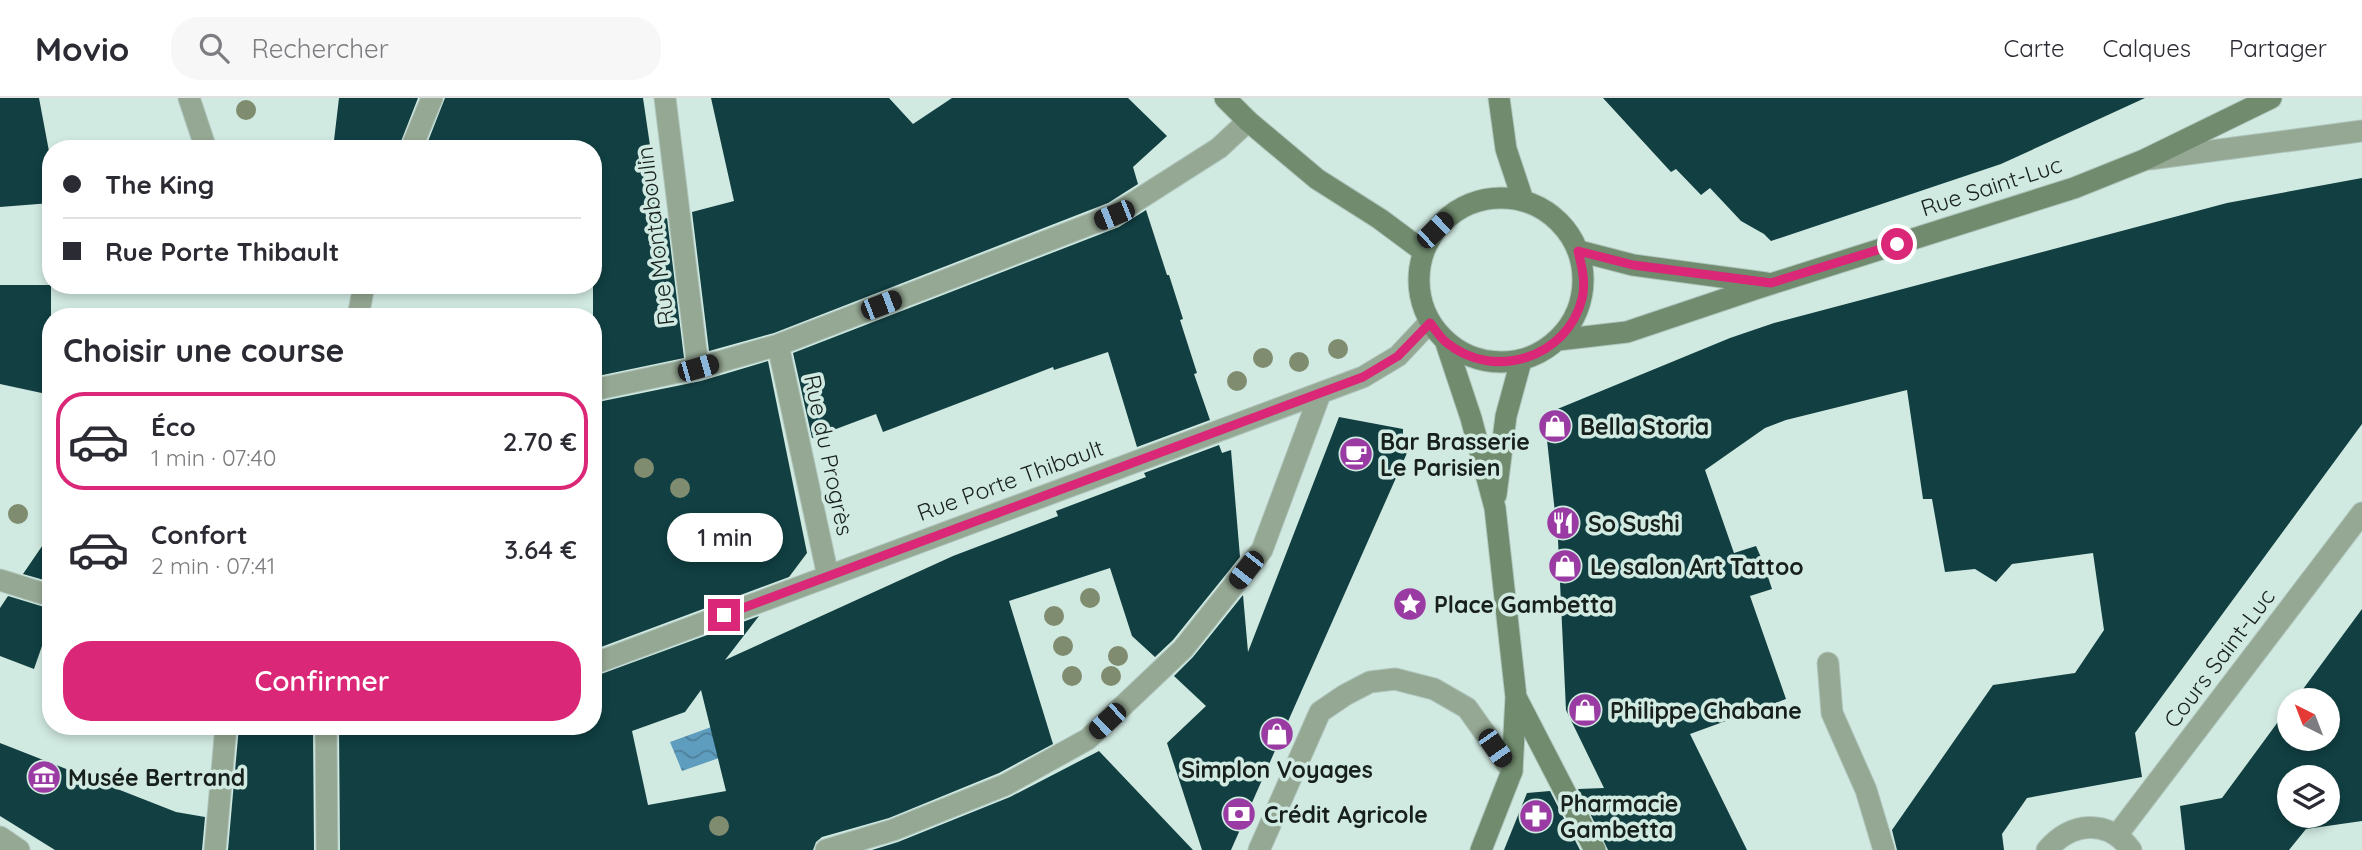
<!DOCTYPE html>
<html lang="fr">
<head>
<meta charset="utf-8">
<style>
  body { margin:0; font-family:Quicksand,sans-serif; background:#f7f7f7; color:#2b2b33; height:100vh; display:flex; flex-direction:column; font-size:26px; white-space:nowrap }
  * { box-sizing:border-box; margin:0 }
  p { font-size:23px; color:#7c7c81 }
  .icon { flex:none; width:38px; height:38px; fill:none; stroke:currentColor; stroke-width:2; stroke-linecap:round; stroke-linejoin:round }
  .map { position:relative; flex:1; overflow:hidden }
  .sheet { position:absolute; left:42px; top:210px; width:560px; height:427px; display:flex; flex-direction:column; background:#fff; border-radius:28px; box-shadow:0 4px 10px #0003 }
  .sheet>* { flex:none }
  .top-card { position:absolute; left:42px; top:42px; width:560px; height:154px; border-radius:28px; box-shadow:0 4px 10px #0003; display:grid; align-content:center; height:154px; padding:0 21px; background:#fff }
  .needle { width:46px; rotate:318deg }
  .fabs { position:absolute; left:2277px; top:590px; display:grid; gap:14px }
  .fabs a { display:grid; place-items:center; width:63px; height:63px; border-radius:50%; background:#fff; box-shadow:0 4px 10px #0003; font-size:35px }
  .end { position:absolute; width:32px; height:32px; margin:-16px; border:9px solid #db2777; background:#fff; box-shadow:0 0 0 4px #fff }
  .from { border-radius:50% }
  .bubble { position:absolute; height:49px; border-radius:24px; background:#fff; box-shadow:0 4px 10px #0003; font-size:23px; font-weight:600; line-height:49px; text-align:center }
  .car { position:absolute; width:21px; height:42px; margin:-21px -10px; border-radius:9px; box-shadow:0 0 5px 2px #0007; background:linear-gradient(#222 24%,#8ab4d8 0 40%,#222 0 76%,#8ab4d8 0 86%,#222 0) }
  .top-card b { display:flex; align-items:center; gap:24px; height:66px; font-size:26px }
  .top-card b+b { border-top:2px solid #e1e1e2 }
  .top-card i { width:18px; height:18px; background:#2b2b33 }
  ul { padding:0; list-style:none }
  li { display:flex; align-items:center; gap:21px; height:98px; margin:0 14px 10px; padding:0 7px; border:4px solid transparent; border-radius:28px }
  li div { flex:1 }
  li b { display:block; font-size:26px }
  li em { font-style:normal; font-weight:600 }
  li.on { border-color:#db2777 }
  li>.icon { width:63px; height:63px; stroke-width:1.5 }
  h2 { padding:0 21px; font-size:32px; line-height:84px }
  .primary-button { display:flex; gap:14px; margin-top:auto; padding:14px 21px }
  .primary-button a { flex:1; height:80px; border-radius:28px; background:#db2777; color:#fff; font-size:28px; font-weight:600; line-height:80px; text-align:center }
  header { display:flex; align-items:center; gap:42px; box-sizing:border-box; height:98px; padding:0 35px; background:#fff; border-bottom:2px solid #e1e1e2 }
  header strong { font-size:33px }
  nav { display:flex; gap:38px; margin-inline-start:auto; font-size:24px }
  .search { width:490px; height:63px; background:#f7f7f7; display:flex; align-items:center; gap:18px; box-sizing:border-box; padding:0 24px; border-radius:28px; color:#7c7c81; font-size:26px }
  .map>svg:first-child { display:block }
</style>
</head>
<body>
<header>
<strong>Movio</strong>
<div class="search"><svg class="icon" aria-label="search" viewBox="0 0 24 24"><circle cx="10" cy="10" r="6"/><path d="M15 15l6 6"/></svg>Rechercher</div>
<nav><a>Carte</a><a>Calques</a><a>Partager</a></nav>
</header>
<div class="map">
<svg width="2362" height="752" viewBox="0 0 2362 752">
  <defs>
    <pattern id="water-waves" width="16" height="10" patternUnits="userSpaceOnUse" patternTransform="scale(1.75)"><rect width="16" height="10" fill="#5f9dbe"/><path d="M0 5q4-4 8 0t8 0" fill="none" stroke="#4d809a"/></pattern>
  </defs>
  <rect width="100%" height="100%" fill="#d1eae1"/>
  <!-- water -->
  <path fill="url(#water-waves)" d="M714 628 739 653 682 673 670 644Z"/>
  <!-- building -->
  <path fill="#113f42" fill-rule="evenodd" d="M0 0H39L51 64V105L0 109Z
    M339 0H418L398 51H333Z
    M445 0H643L661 122 667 120 684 260 593 279V51H425Z
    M711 0H889L913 26 952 0H1128L1167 38 1133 69 1138 86 1108 105 774 235 709 253 692 114 734 103Z
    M1603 0H2145L2001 66 1771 143 1764 136 1741 123 1710 90 1701 97 1676 71 1671 74Z
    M2362 80V326L2135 635 2142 679 2027 700 2002 736 2004 752H1897L1892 732 1993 587 2075 575 2104 532 2093 455 2012 466 1996 484 1975 471 1945 474 1932 401H1923L1907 292 1786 322 1765 330 1705 372 1734 455 1756 448 1763 464 1772 491 1750 498 1786 601 1690 636 1747 752H1608L1578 691 1604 690 1566 612 1558 442 1546 333 1555 312 1730 240 1774 225 2227 105Z
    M1146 112 1167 177H1169L1183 221 1180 222 1197 275 1194 276 1210 322 1137 349 1108 254 1054 272 1053 269 883 334 876 316 812 340 793 255 1119 129Z
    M0 187H51V297L0 286Z
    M768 263 807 455 789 479 593 552V305L701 283Z
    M1339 319 1403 331V343L1407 355 1231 752H1202L1167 645 1206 608 1174 578 1193 559 1243 497 1248 554Z
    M1219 347 1222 355 1231 352 1240 459 1173 542 1155 559 1132 538 1110 470 1009 503 1053 646 999 675 889 720 822 739 816 744 813 752H340L339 628H593V579L759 518 725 562 953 458 1058 418 1056 413 1146 379 1144 375ZM701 592 726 693 648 707 632 633 685 614Z
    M51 435V484L23 476Z
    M8 498 51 511V522L34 571 0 558V510Z
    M2362 511V723L2306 731 2289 752H2185L2180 708 2222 700 2289 609V640H2328V602H2295ZM2289 679H2328V718H2289Z
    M239 628H313L314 752H228Z
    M0 645 176 714 205 719 202 752H55L0 718Z
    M1099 653 1193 752H872L898 744 1010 699Z
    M1550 693 1580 752H1504L1527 695Z"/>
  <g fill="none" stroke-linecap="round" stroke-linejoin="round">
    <!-- street casing -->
    <g stroke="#b0c6be" stroke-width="23">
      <path id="street" d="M189 0 206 51
        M665 0 698 270
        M411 51 432 0
        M2150 61 2362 33
        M358 219 364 187
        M778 247 828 478
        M593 292 698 270 778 247 1114 117 1219 50 1248 23
        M0 482 51 498
        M1828 565 1832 615 1866 692 1884 752
        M593 566 1363 279 1398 258 1429 225
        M326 628 327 752
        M2117 737 2362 415
        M0 739 19 752
        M215 752 226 628
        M826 752 893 732 1005 687 1088 641 1183 551 1262 452 1320 296
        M1259 752 1320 614 1345 597 1370 584 1395 581 1434 591 1467 610 1512 673
        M2047 752C2071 724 2108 720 2131 752"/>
    </g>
    <!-- secondary casing -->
    <g stroke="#b0c6be" stroke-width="23">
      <path id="secondary" d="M1225 0 1248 23 1317 81 1380 121 1423 153
        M1499 0 1506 51 1523 102
        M1419 182a82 82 0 1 1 164 0a82 82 0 1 1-164 0Z
        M1579 153 1633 167 1766 185
        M1558 242 1627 234 1755 191 2074 90 2144 62 2271 0
        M1446 245 1471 320 1495 410 1516 599 1512 673 1481 752
        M1496 397 1506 318 1521 263
        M1517 601 1595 752"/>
    </g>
    <!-- street -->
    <use href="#street" stroke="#95a893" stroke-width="21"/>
    <!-- secondary -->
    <use href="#secondary" stroke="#708b6d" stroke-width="21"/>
  </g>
  <!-- trees -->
  <g fill="#808c6f">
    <circle cx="246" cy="12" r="10"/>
    <circle cx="1338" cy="251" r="10"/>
    <circle cx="1263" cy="260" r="10"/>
    <circle cx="1299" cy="264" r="10"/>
    <circle cx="1237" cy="283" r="10"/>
    <circle cx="644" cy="370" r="10"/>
    <circle cx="680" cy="390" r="10"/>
    <circle cx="18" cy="416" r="10"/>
    <circle cx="1090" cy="500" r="10"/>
    <circle cx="1054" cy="518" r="10"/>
    <circle cx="1063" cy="548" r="10"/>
    <circle cx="1118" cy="558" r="10"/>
    <circle cx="1072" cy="578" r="10"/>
    <circle cx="1111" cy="578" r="10"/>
    <circle cx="719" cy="728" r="10"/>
  </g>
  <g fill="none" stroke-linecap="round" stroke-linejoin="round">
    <!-- route -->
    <path stroke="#db2777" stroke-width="9" d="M724 517 1363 279 1398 258 1430 225C1435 231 1440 240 1447 245 1494 283 1567 260 1582 201 1586 185 1582 169 1578 153L1633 167 1771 185 1897 146"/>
  </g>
  <!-- icons -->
  <defs>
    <g id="shop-disc" transform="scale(1.75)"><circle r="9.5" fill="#9a3ba3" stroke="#d1eae1"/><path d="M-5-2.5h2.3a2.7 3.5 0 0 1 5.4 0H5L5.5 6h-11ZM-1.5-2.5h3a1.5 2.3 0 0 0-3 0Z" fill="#fff"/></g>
    <g id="cafe-disc" transform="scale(1.75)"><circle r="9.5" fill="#9a3ba3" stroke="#d1eae1"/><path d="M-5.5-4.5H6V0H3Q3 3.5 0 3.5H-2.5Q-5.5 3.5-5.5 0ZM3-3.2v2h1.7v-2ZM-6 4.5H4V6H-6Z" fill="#fff"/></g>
    <g id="restaurant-disc" transform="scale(1.75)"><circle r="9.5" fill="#9a3ba3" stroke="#d1eae1"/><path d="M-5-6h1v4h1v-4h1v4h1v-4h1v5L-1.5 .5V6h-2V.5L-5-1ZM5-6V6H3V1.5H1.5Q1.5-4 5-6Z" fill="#fff"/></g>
    <g id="sight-disc" transform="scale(1.75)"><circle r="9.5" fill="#9a3ba3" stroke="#d1eae1"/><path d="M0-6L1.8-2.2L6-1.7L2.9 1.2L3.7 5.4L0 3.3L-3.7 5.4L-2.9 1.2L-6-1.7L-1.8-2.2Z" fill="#fff"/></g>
    <g id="museum-disc" transform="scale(1.75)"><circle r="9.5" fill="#9a3ba3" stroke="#d1eae1"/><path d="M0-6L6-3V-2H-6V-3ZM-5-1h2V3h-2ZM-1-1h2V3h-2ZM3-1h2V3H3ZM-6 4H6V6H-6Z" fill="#fff"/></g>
    <g id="bank-disc" transform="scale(1.75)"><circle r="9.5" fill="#9a3ba3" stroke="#d1eae1"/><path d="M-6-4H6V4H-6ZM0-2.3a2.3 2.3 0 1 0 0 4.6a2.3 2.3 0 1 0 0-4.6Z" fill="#fff"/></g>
    <g id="pharmacy-disc" transform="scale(1.75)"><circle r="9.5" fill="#9a3ba3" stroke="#d1eae1"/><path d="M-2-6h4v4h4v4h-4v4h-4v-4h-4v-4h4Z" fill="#fff"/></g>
  </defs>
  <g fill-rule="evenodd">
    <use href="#shop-disc" x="1555" y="328"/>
    <use href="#cafe-disc" x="1356" y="356"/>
    <use href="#restaurant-disc" x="1563" y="425"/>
    <use href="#shop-disc" x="1565" y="468"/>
    <use href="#sight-disc" x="1410" y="506"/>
    <use href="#shop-disc" x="1585" y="612"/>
    <use href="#shop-disc" x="1277" y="636"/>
    <use href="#museum-disc" x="44" y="679"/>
    <use href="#bank-disc" x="1239" y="716"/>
    <use href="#pharmacy-disc" x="1536" y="718"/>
  </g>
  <g text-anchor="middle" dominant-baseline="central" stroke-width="7" stroke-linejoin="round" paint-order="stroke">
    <!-- street labels -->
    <g font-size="23" fill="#17201d" stroke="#d1eae1">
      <text transform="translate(1991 88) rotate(-18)">Rue Saint-Luc</text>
      <text transform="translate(655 138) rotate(-97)">Rue Montaboulin</text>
      <text transform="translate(829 357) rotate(78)">Rue du Progrès</text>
      <text transform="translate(1010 382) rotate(-20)">Rue Porte Thibault</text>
      <text transform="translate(2219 560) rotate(-53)">Cours Saint-Luc</text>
    </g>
    <!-- poi labels -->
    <g font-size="23" font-weight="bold" fill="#17201d" stroke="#d1eae1" text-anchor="start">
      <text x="1580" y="328">Bella Storia</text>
      <text x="1380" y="343">Bar Brasserie<tspan x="1380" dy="26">Le Parisien</tspan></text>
      <text x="1588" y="425">So Sushi</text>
      <text x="1590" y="468">Le salon Art Tattoo</text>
      <text x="1434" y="506">Place Gambetta</text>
      <text x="1610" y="612">Philippe Chabane</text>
      <text x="1277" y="671" text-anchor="middle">Simplon Voyages</text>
      <text x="68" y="679">Musée Bertrand</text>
      <text x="1560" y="705">Pharmacie<tspan x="1560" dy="26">Gambetta</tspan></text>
      <text x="1264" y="716">Crédit Agricole</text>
    </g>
  </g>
</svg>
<div class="fabs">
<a><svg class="needle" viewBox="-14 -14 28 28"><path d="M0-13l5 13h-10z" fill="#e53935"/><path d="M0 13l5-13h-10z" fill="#7c7c81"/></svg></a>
<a><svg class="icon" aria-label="layers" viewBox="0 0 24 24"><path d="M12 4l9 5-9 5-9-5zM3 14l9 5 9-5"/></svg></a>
</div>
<i class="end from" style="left:1897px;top:146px"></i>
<i class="end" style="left:724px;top:517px"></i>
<div class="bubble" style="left:667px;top:415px;width:116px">1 min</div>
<i class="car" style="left:1114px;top:117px;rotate:248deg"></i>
<i class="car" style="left:1435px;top:132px;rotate:46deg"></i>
<i class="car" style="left:881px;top:207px;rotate:69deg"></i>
<i class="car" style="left:698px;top:270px;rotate:74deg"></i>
<i class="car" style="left:1246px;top:472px;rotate:218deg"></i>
<i class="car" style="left:1107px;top:623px;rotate:227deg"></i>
<i class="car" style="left:1495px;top:650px;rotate:145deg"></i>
<div class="top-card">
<b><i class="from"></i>The King</b>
<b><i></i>Rue Porte Thibault</b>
</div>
<section class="sheet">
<h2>Choisir une course</h2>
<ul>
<li class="on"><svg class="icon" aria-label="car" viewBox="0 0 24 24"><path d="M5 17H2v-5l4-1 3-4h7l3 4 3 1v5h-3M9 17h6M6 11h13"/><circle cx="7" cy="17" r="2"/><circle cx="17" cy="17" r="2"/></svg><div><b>Éco</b><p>1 min · 07:40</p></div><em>2.70 €</em></li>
<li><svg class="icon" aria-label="car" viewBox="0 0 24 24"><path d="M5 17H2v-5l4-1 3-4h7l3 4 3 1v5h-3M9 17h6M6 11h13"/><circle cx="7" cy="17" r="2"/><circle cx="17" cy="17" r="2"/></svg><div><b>Confort</b><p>2 min · 07:41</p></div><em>3.64 €</em></li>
</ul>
<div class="primary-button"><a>Confirmer</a></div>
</section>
</div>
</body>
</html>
